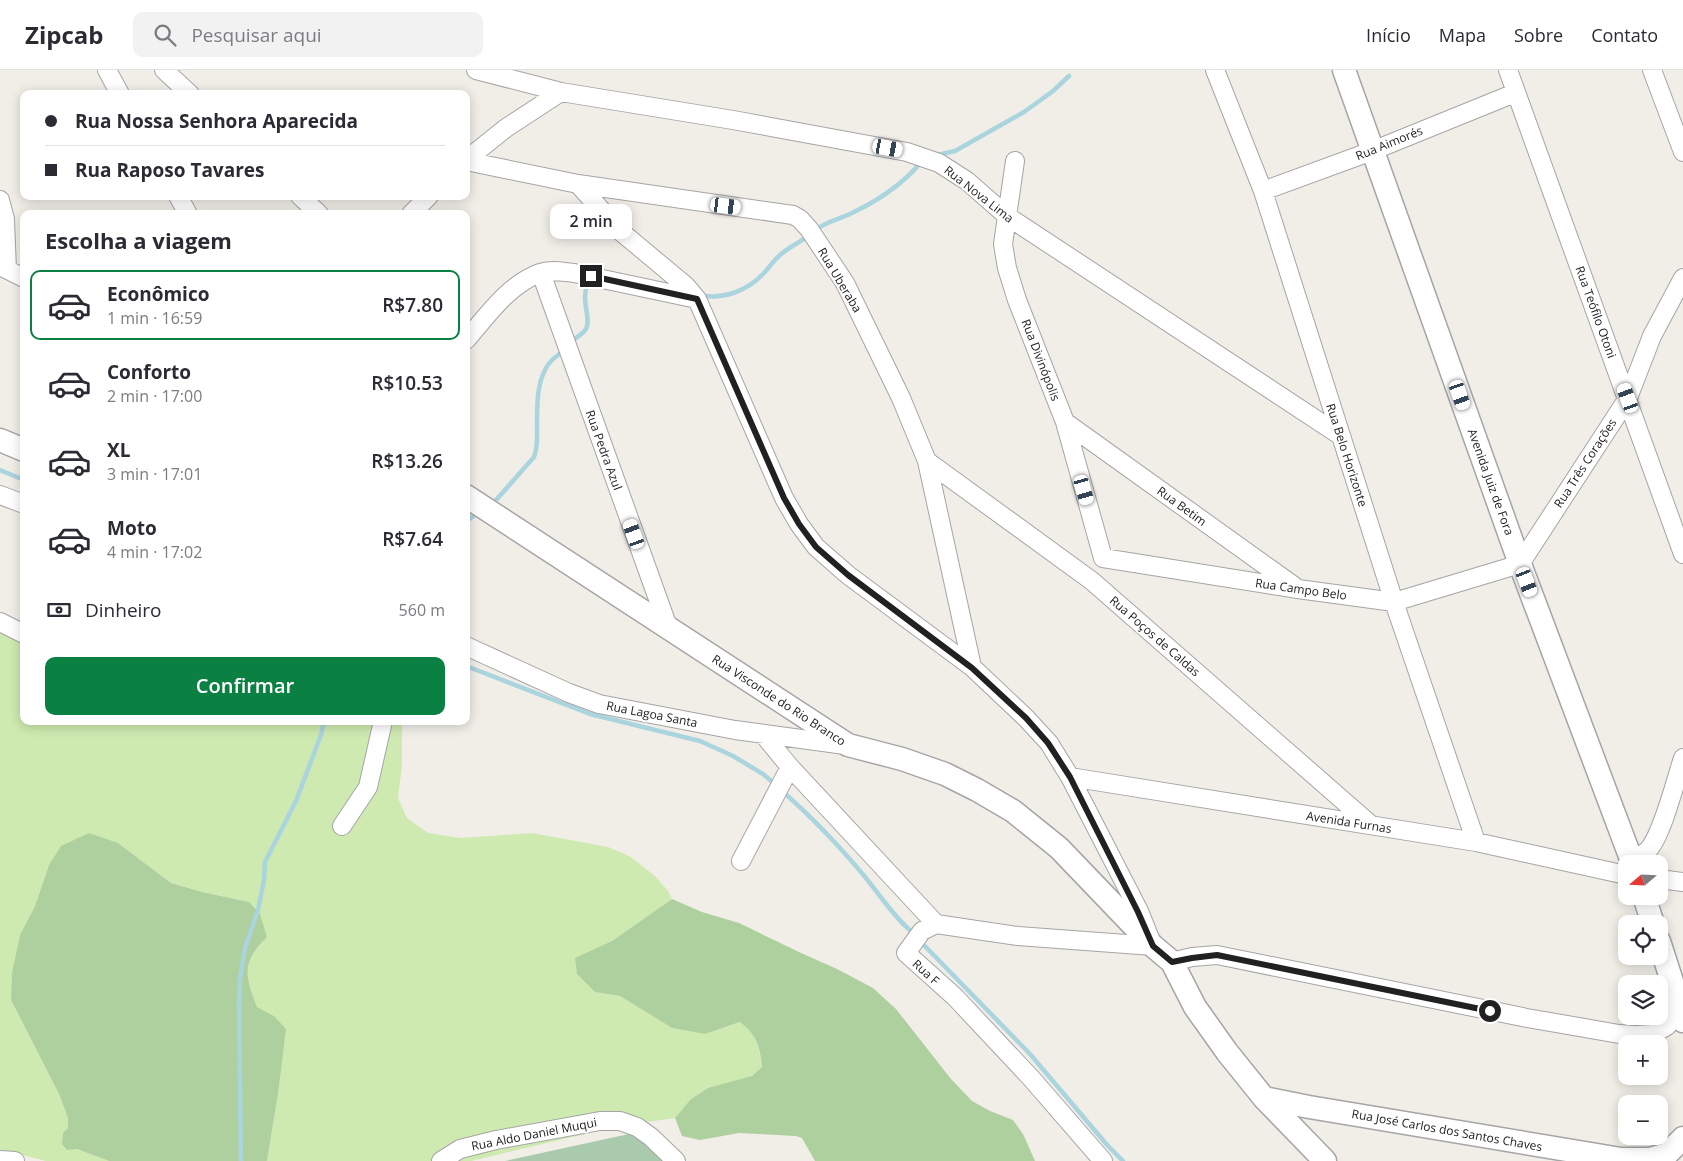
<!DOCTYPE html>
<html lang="pt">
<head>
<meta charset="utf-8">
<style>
  body { margin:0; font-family:"Open Sans",sans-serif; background:#f2f2f3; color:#2b2b33; height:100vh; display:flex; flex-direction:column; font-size:19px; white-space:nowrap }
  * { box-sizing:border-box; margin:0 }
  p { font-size:16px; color:#7c7c81 }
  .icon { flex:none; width:28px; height:28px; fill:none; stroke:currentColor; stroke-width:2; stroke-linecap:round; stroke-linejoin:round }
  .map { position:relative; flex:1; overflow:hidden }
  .details { position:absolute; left:20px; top:140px; width:450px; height:515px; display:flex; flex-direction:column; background:#fff; border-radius:10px; box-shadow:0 2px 12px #0003 }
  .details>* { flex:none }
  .guide { position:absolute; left:20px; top:20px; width:450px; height:110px; border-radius:10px; box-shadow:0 2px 12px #0003; display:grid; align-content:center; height:110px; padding:0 25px; background:#fff }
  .needle { width:32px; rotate:251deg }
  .controls { position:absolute; left:1618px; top:785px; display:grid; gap:10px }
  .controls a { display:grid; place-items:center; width:50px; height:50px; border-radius:10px; background:#fff; box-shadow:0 2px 12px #0003; font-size:25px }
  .end { position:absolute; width:22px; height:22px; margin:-11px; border:6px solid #212121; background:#fff; box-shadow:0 0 0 2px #fff }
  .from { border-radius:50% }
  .bubble { position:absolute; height:35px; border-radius:10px; background:#fff; box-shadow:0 2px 12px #0003; font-size:16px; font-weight:600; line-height:35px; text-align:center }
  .car { position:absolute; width:15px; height:30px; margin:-15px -8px; border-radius:6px; box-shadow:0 0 4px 1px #0007; background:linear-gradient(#fff 24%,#345 0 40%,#fff 0 76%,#345 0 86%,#fff 0) }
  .guide b { display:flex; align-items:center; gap:18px; height:48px; font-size:19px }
  .guide b+b { border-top:1px solid #e1e1e2 }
  .guide i { width:12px; height:12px; background:#2b2b33 }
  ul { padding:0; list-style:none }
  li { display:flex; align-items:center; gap:15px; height:70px; margin:0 10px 8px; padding:0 15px; border:2px solid transparent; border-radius:10px }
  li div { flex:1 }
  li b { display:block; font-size:19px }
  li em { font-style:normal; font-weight:600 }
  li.active { border-color:#0b8043 }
  li>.icon { width:45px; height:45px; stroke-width:1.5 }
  h2 { padding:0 25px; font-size:22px; line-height:60px }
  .pay { display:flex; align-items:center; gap:12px; height:55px; padding:0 25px; font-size:19px }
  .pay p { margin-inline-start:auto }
  .cta { display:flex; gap:10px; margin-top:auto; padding:10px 25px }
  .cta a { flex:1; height:58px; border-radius:10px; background:#0b8043; color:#fff; font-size:20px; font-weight:600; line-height:58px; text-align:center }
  header { display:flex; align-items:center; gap:30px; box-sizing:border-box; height:70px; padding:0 25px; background:#fff; border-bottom:1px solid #e1e1e2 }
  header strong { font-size:24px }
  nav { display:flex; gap:28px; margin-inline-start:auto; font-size:18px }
  .search { width:350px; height:45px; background:#f2f2f3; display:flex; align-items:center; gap:12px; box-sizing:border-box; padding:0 18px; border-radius:10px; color:#7c7c81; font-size:19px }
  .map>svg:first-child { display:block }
</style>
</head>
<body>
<header>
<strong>Zipcab</strong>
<div class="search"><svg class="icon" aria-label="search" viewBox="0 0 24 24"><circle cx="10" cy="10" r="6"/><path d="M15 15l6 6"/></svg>Pesquisar aqui</div>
<nav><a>Início</a><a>Mapa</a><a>Sobre</a><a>Contato</a></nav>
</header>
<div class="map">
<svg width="1683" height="1091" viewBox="0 0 1683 1091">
  <rect width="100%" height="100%" fill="#f1eee8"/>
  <!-- grass -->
  <path fill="#ceeab0" d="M0 550 24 556V651H402V695L398 728 407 748 428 763 461 768 532 763 608 777 631 787 656 807 668 821 672 829 612 871 576 888 595 922 620 926 672 958 705 964 741 952C757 966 759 976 762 997L752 1006 733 1012 690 1030 675 1048 619 1056 471 1091H267L278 1024 280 1000 274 946 257 937C245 905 241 893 267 867L249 832 202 822 171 813 118 773 49 795 35 836 20 865 11 930 59 1024 68 1048V1080L77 1079 109 1091H46L10 1082 0 1081Z"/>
  <!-- forest -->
  <path fill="#aed09e" d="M89 763 118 773 171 813 202 822 249 832 260 844 267 867C241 893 245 905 257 937L274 946 286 959 278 1024 267 1091H109L77 1079 67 1080 62 1074 63 1063 68 1058V1048L59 1024 11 930 12 903 20 865 35 836 49 795 61 776Z
    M672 829 702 842 739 853 801 883 837 899 873 918 896 939 951 1009 972 1031 990 1041 1013 1050 1023 1064 1035 1091H815L802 1068 796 1066 739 1063 700 1070 682 1066 675 1048 690 1030 708 1018 752 1006 762 997C760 977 757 965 740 952L705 964 672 958 620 926 595 922 577 904 575 888 612 871Z"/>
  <!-- cemetery -->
  <path fill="#aacaae" d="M629 1064 649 1075 666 1091H505Z"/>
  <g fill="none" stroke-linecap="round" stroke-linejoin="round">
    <!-- stream -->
    <path stroke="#aad4de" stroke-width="4.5" d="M937 85 955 81 1024 42 1053 21 1069 6
      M814 161C826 151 838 150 852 143 877 131 904 113 921 92
      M699 225C723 230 747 221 763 204 769 198 773 191 779 186 787 178 799 173 808 166
      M571 272C575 268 583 264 586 259 592 247 579 230 589 211
      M0 400 24 410
      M491 433 497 429 534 387C538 377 537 368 537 357 537 336 536 306 552 290 556 286 560 284 564 280
      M466 452 478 442
      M466 596 590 644 700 671 733 686 763 704 777 716
      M782 721C812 747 841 778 866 808 881 827 895 848 914 864
      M919 870 1030 984 1108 1076 1123 1091
      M241 1091 239 932 240 909 245 878 258 840 264 810 265 792 296 731 321 665 324 651"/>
    <!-- minor casing -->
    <g stroke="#a5a5a5" stroke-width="20">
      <path id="minor" d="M107 0 120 24
        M164 0 190 24
        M476 0 561 22 733 50 907 82 939 93 967 111 1007 146 1341 366
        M1215 0 1263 121 1394 532 1476 772
        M1508 0 1683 484
        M1652 0 1683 82
        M466 90 506 58 561 22
        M466 91 578 114 793 145 800 149 809 159 845 213 901 328 927 391 972 597
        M1015 91 1003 174 1007 198 1017 230 1065 352 1103 488
        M578 114 620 161 686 216 697 229 784 428 799 454 816 477 848 505 972 597 1026 648 1049 673 1070 707 1139 841 1153 876 1018 866 936 854 922 861 906 883 955 927 1031 1008 1103 1091
        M1263 121 1372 81 1515 23
        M178 126 188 144
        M300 126 319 144
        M0 130 5 149 7 199
        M411 144 429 126
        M0 196 24 208
        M541 203 668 557
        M466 270C487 246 509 214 540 203 551 199 563 202 574 203L697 229
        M1065 352 1294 516
        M927 391 1092 511 1371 755
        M0 425 24 434
        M1103 488 1298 519 1394 532 1520 494 1628 328 1652 266 1683 208
        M0 552 24 564
        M466 576 569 623 599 634 735 660 845 675
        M763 664 790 697 936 854
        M1070 707 1476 772 1626 805
        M342 756 368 717 383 651
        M1631 787C1637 787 1644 784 1648 780 1662 766 1676 709 1683 688
        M741 791 790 697
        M1659 809 1683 812
        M1172 892 1192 887 1217 885 1527 948 1619 964 1636 965 1653 964 1667 956 1677 944
        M0 1090 15 1091
        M441 1091 460 1079 496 1070 600 1051H620L637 1057 651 1067 676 1091"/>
    </g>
    <!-- tertiary casing -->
    <g stroke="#a5a5a5" stroke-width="25">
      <path id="tertiary" d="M1344 0 1520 494 1633 794
        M0 370 24 380
        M466 426 848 675 902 689 945 704 977 720 1013 741 1059 778 1153 876 1172 892 1195 937 1227 982 1264 1028 1325 1091
        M1644 826 1653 854
        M1659 871 1677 927V944L1683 951
        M1264 1028 1309 1037 1621 1089H1650L1667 1084 1683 1068"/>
    </g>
    <!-- minor -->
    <use href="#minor" stroke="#fff" stroke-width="18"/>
    <!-- tertiary -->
    <use href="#tertiary" stroke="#fff" stroke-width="22"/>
  </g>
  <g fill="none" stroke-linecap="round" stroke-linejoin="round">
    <!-- route -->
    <path stroke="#212121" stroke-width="6" d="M591 206 697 229 784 428 799 454 816 477 848 505 972 598 1026 648 1048 673 1070 707 1138 842 1153 876 1172 892 1192 888 1217 885 1490 941"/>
  </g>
  <g text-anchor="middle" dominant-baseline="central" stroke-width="4" stroke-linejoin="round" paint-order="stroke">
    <!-- street labels -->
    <g font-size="12" fill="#212121" stroke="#fff">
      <text transform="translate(1389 73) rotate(-22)">Rua Aimorés</text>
      <text transform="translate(979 124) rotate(38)">Rua Nova Lima</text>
      <text transform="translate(840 210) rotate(59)">Rua Uberaba</text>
      <text transform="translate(1596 242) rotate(70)">Rua Teófilo Otoni</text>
      <text transform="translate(1041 290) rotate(69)">Rua Divinópolis</text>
      <text transform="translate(604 380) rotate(70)">Rua Pedra Azul</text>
      <text transform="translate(1347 385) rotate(72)">Rua Belo Horizonte</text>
      <text transform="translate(1585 393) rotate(-57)">Rua Três Corações</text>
      <text transform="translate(1491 412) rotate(70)">Avenida Juiz de Fora</text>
      <text transform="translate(1182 436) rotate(36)">Rua Betim</text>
      <text transform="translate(1301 519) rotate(8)">Rua Campo Belo</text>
      <text transform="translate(1155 566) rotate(41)">Rua Poços de Caldas</text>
      <text transform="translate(779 630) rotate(33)">Rua Visconde do Rio Branco</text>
      <text transform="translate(652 644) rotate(11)">Rua Lagoa Santa</text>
      <text transform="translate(1349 752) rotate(9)">Avenida Furnas</text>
      <text transform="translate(926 902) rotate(42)">Rua F</text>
      <text transform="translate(1447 1060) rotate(10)">Rua José Carlos dos Santos Chaves</text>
      <text transform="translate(534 1064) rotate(-11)">Rua Aldo Daniel Muqui</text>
    </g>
  </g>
</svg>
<div class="controls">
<a><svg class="needle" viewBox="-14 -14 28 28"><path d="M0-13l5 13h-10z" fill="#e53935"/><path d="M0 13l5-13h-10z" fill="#7c7c81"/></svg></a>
<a><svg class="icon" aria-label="locate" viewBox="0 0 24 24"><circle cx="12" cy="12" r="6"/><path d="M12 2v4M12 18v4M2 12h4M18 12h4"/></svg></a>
<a><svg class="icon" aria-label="layers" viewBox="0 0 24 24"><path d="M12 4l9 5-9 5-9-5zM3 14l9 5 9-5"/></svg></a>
<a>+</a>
<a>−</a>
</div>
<i class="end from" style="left:1490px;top:941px"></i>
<i class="end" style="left:591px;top:206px"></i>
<div class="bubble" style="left:550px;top:134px;width:82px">2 min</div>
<i class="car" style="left:888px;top:78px;rotate:100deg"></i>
<i class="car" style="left:726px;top:136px;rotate:97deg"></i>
<i class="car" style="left:1460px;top:325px;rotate:161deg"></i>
<i class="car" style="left:1628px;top:328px;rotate:340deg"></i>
<i class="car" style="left:1084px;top:420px;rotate:164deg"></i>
<i class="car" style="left:634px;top:464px;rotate:340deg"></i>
<i class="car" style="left:1527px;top:512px;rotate:159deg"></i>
<div class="guide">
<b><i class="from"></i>Rua Nossa Senhora Aparecida</b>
<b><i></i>Rua Raposo Tavares</b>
</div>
<section class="details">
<h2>Escolha a viagem</h2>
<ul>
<li class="active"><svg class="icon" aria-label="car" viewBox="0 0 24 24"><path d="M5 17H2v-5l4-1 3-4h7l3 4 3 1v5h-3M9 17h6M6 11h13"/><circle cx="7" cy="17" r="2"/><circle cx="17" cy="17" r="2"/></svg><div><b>Econômico</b><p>1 min · 16:59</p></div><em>R$7.80</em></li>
<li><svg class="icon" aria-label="car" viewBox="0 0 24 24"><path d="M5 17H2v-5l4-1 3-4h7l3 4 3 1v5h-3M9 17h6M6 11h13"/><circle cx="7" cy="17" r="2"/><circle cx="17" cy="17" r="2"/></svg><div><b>Conforto</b><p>2 min · 17:00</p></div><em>R$10.53</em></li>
<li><svg class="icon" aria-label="car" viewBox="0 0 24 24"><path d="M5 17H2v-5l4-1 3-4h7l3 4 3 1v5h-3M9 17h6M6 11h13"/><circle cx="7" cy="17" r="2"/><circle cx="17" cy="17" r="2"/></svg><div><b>XL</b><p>3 min · 17:01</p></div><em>R$13.26</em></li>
<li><svg class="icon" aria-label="car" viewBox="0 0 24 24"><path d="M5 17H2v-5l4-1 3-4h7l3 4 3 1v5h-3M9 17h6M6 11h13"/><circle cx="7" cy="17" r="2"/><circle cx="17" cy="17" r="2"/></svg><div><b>Moto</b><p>4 min · 17:02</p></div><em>R$7.64</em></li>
</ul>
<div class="pay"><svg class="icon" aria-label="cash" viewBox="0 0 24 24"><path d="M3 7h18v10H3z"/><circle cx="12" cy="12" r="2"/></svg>Dinheiro<p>560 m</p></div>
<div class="cta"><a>Confirmar</a></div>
</section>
</div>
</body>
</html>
